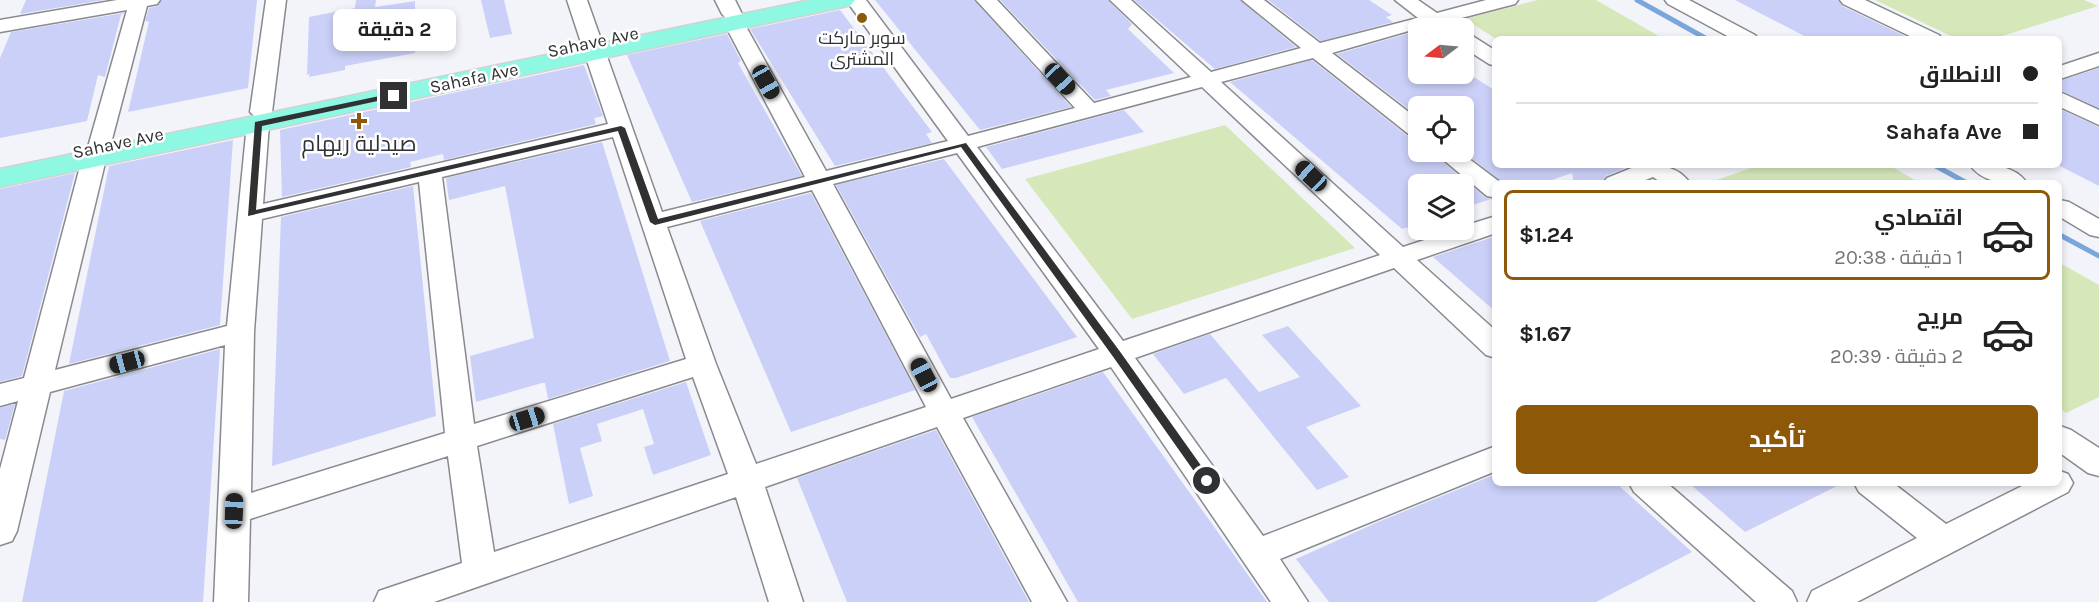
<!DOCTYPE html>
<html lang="ar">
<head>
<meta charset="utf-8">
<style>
  body { margin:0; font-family:Karla,Cairo,sans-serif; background:#f6f6f6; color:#222; direction:rtl; height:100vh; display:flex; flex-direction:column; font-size:22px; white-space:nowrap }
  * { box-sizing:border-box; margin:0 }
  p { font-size:20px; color:#767676 }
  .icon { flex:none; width:33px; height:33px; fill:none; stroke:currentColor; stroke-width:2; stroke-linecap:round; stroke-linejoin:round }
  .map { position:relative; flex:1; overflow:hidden; direction:ltr }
  .sheet { position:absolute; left:1492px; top:180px; width:570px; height:306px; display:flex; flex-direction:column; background:#fff; border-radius:9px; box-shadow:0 3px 9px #0003; direction:rtl }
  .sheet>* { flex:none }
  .guide { position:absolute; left:1492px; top:36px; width:570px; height:132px; border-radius:9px; box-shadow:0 3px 9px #0003; direction:rtl; display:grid; align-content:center; height:132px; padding:0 24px; background:#fff }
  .needle { width:39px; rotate:254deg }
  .controls { position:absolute; left:1408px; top:18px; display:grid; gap:12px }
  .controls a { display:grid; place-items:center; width:66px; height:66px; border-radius:9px; background:#fff; box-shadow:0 3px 9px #0003; font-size:30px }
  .end { position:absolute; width:27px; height:27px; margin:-14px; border:8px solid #303133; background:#fff; box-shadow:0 0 0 3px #fff }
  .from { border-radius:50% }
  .bubble { position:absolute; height:42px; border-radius:9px; background:#fff; box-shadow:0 3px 9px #0003; font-size:20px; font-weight:700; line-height:42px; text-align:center; direction:rtl }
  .car { position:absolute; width:18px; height:36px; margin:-18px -9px; border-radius:8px; box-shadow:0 0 4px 2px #0007; background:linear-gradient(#222 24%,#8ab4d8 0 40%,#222 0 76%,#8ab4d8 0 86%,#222 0) }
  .guide b { display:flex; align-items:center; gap:21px; height:57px; font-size:22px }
  .guide b+b { border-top:2px solid #e0e0e0 }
  .guide i { width:15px; height:15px; background:#222 }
  ul { padding:10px 0 0; list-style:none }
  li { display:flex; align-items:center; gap:18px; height:90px; margin:0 12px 9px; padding:0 12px; border:3px solid transparent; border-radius:9px }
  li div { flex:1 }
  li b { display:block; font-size:22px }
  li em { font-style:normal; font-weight:700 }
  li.current { border-color:#8d5908 }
  li>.icon { width:54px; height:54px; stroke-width:1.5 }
  .primary-button { display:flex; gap:12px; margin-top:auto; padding:12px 24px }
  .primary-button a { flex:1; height:69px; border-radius:9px; background:#8d5908; color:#fff; font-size:24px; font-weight:700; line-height:69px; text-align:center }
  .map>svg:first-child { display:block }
</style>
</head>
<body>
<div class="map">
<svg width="2099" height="602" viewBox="0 0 2099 602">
  <rect width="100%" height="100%" fill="#f3f4fa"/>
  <!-- green -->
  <path fill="#d6e8ba" d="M1537 0H1596L1664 39H1496L1465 19Z
    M1875 0H2084L2098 6 1993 39H1957Z
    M1225 125 1355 248 1132 319 1025 179Z
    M1760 165H1889L1920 183 1713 181Z
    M2060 263 2099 285V397L2066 413 2060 409Z"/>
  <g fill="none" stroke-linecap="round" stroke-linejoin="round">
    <!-- stream -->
    <path stroke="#7ba6dc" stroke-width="5" d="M1637 0 1707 39
      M1934 165 1967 183
      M2060 235 2099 256"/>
  </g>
  <!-- building -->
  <path fill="#cbd0f8" d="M26 0H104L20 14Z
    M162 0H257L248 88 128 112 149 22 145 21 149 8 157 6Z
    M356 0H376L375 7 415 1V53L345 66V70L309 77 310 74 307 75 309 17 355 8Z
    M481 0H504L512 34 490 38Z
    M875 0H974L1071 107 980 130Z
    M1000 0H1108L1132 24 1128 29 1174 73 1106 90 1111 96 1095 100Z
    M1134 0H1240L1296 47 1215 69Z
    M1268 0H1369L1392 15 1386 17 1393 22 1321 41Z
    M1735 0H1838L1842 6 1911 39H1810Z
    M840 10 932 132 926 134 932 143 835 166 750 29Z
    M124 13 121 15 105 77 98 75 87 121 0 138V58L11 32Z
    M1410 33 1419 39V74H1469L1496 91V165H1621L1625 168 1606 176 1601 183H1574L1572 173 1543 183H1503L1464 152V106H1419V117L1337 54Z
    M727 34 741 61 738 63 802 176 692 202 627 55Z
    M1312 60 1410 138 1419 140V152H1431L1486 198 1491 199 1464 208V184H1419V224L1402 229 1230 82Z
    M584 65 603 116 594 118 596 124 444 160 443 154 410 162 411 167 282 197 280 130Z
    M2099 68V108L2060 90V81Z
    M2060 109 2099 127V186L2060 166Z
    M1124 110 1144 132 1002 169 986 147Z
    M233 140 220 325 69 364 109 166Z
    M602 142 670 361 548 399 545 383H542L476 402 470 356 534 338 505 186 449 200 446 178Z
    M944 159 1012 250 1077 337 956 378H950L926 334 920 337 836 185Z
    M75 173 22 376 0 382V189Z
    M413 186 436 416 272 466 281 217Z
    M811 193 915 390 791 432 700 221Z
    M1496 236V312L1433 257Z
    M1288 326 1361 406 1306 427 1349 477 1317 490 1226 378 1184 394 1153 354 1210 334 1259 392 1300 377 1262 335Z
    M220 349 203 602H22L64 391Z
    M1103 372 1210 521 1267 602H1078L972 417Z
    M686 382 711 455 653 475 644 447 654 444 643 409 597 424 602 441 580 448 593 496 569 504 553 424Z
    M15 404 5 440 0 439V408Z
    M936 430 1029 602H847L797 478Z
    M1496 474V483H1616L1692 552 1596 602H1329L1296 559 1378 522Z
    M1689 483H1843L1745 532Z"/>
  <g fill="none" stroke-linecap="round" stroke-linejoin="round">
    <!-- minor casing -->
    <g stroke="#898a8f" stroke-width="3">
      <path id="minor" d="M117 0H160L157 4 147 6 110 147 107 152 100 154 106 159 55 370 227 326 247 124 250 119 257 118 250 112 266 0H286L272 112 269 117 262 118 269 124 263 204 608 124 567 0H587L662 212 805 177 724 23 727 19 722 14 715 0H735L742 14 739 18 744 23 826 171 948 141 846 0H866L968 136 1075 108 976 0H997L1094 103 1191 77 1110 0H1131L1211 72 1301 48 1242 0H1264L1320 43 1418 18 1395 0H1418L1437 13 1486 0H1518L1515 4 1450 21 1454 26 1452 28H1435L1431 26 1419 28 1332 53 1419 120V138L1411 136 1313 58 1221 82 1403 247 1455 230H1464V226L1496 216V233L1417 260 1496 331V358L1486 355 1394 268 1135 358 1263 536 1496 446V471L1280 559 1308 602H1271L1111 367 963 418 1067 602H1032L937 427 765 487 803 602H769L736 497 434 602H374L379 591 462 563 448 456 250 519 248 602H214L225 345 50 392 17 531 12 541 0 545V469L18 401 0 406V384L24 378 82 159 86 154 93 152 88 147 127 10 0 32V20ZM1202 87 1380 255 1123 341 977 147ZM613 137 686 359 474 424 442 177ZM957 153 1099 349 951 399 833 184ZM419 182 445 433 251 493 254 332 262 219ZM812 190 926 407 756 464 716 364 667 227ZM693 377 728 474 494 552 477 446Z
        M1665 0H1689L1755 35 1758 39H1733L1668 4Z
        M1840 0H1865L1939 35 1942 39H1916L1843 4Z
        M1464 33 1471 35 1496 51V66L1489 64 1464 48Z
        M2099 53V66L2060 79V66Z
        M2060 92 2099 110V125L2060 107Z
        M1434 152H1460L1501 183H1496V198L1487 196Z
        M1639 165C1659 165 1677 165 1690 183H1662L1653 177 1638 183H1603L1607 178Z
        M1970 165C1990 165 2014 164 2027 183 2007 183 1983 184 1970 165Z
        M2060 200 2069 202 2099 219V237L2090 235 2060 217Z
        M2060 426 2071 430 2099 448V476L2088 473 2060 453Z
        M2060 471 2068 474 2073 483 2068 492 1857 602H1807L1812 591 1917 538 1859 492 1854 483H1893L1946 524 2028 483H2060Z
        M1629 483H1667L1792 591 1797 602H1756L1634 492Z"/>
    </g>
    <!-- major casing -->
    <g stroke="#d1d2d2" stroke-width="3">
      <path id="major" d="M810 0H855L851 5 843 7 0 187V169Z"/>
    </g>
    <!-- minor -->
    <use href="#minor" fill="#fff" fill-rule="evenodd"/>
    <!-- major -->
    <use href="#major" fill="#8ef8e3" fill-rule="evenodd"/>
  </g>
  <!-- route -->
  <path fill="#303133" d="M394 93 396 94V97L262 126 256 210 621 126 625 128 658 219 966 143 1121 353 1212 481 1207 486 1203 484 1114 358 961 147 655 225 650 222 618 131 248 216 255 122Z"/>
  <!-- markers -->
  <g fill="#8d5908" stroke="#fff" stroke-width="2">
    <circle cx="862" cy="18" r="6"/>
    <path d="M356 112h6v6h6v6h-6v6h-6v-6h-6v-6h6z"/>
  </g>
  <g text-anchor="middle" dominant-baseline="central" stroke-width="5" stroke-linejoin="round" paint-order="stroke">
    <!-- far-poi labels -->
    <g font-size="18" fill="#303133" stroke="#fff">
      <text x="862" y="38">سوبر ماركت<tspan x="862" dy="21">المشترى</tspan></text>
    </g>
    <!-- far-street labels -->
    <g font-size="18" fill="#303133" stroke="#fff">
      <text transform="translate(593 42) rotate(-12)">Sahave Ave</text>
      <text transform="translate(474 78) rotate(-12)">Sahafa Ave</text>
      <text transform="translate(118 143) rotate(-12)">Sahave Ave</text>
    </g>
    <!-- poi labels -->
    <g font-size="22" fill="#303133" stroke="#fff">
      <text x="359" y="144">صيدلية ريهام</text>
    </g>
  </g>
</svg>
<div class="controls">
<a><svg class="needle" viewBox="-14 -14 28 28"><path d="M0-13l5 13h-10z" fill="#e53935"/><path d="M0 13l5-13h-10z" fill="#767676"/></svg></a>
<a><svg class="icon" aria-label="locate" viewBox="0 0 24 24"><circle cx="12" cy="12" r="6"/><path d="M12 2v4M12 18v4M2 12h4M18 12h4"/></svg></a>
<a><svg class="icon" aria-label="layers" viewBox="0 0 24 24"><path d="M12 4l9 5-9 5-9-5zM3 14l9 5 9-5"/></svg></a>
</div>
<i class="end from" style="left:1207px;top:481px"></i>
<i class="end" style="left:394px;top:96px"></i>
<div class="bubble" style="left:333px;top:9px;width:123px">2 دقيقة</div>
<i class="car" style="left:1060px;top:79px;rotate:137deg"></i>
<i class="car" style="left:766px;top:82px;rotate:151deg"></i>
<i class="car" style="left:1311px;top:176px;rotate:313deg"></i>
<i class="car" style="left:127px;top:362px;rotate:255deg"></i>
<i class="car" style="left:924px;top:375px;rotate:332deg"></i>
<i class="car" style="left:527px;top:419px;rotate:73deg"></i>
<i class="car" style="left:234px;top:511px;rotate:2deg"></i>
<div class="guide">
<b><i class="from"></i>الانطلاق</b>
<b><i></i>Sahafa Ave</b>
</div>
<section class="sheet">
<ul>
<li class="current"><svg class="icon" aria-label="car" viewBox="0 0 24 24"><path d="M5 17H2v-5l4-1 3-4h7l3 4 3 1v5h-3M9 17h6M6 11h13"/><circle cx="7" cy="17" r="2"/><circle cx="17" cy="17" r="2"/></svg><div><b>اقتصادي</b><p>1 دقيقة · 20:38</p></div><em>$1.24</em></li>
<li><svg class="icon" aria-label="car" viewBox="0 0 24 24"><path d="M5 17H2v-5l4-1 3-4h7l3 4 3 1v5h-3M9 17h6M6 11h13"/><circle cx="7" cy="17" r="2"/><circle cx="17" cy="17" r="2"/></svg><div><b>مريح</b><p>2 دقيقة · 20:39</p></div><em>$1.67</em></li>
</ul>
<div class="primary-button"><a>تأكيد</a></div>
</section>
</div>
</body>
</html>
